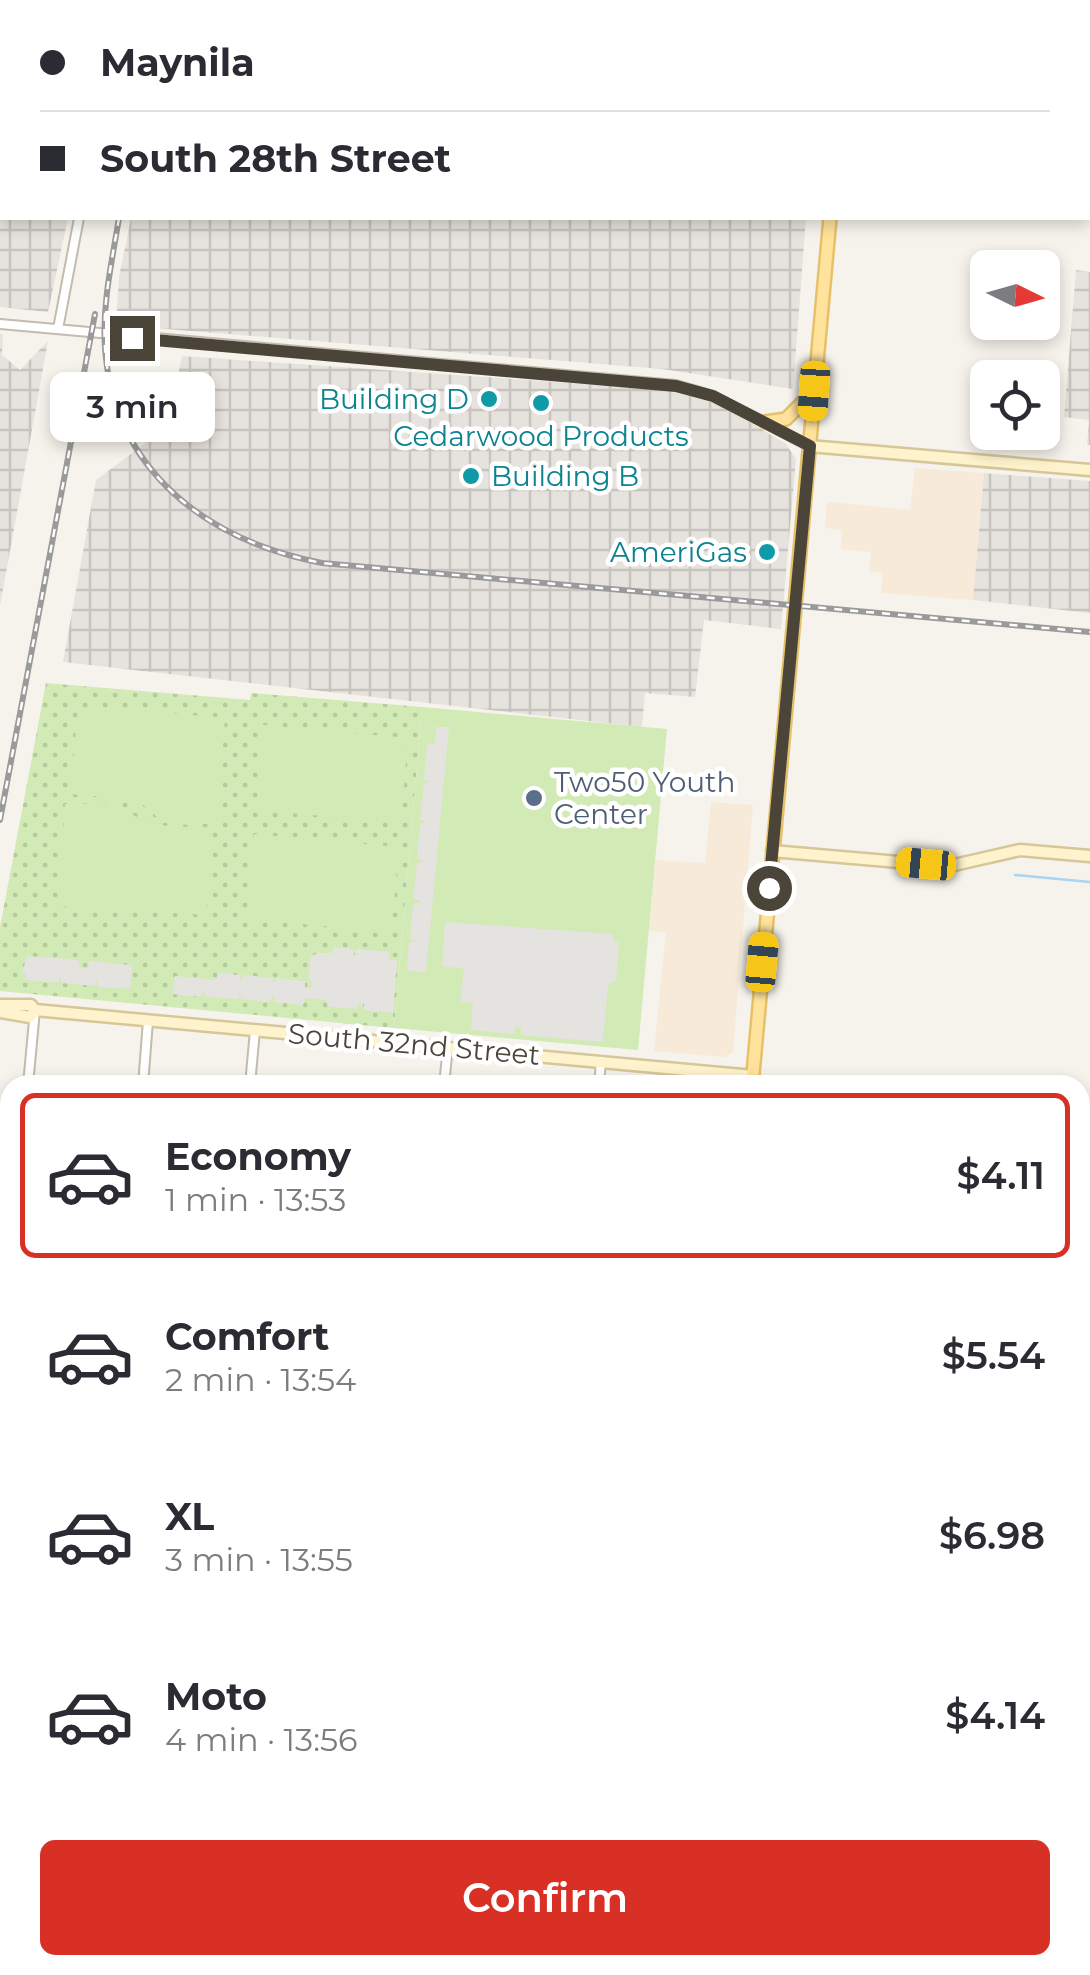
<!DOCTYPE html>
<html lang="en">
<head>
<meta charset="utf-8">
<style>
  body { margin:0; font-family:Montserrat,sans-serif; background:#f7f7f7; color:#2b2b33; height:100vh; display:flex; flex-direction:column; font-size:38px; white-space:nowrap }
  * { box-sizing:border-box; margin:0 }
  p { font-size:32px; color:#7c7c81 }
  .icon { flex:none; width:55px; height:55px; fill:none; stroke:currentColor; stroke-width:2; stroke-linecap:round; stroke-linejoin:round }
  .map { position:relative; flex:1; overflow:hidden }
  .side { position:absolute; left:0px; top:1075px; width:1090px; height:900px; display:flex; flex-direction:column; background:#fff; border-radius:30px 30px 0 0; box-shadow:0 5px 15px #0003 }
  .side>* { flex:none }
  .guide { position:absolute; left:0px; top:0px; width:1090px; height:220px; box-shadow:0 5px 15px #0003; display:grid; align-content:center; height:220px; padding:0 40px; background:#fff }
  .needle { width:65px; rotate:95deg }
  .tools { position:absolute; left:970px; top:250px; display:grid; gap:20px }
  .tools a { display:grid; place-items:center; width:90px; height:90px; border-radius:15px; background:#fff; box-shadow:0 5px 15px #0003; font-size:50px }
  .end { position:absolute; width:45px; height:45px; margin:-22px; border:12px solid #4b4439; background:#fff; box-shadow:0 0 0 5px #fff }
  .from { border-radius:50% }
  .bubble { position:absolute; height:70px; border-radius:15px; background:#fff; box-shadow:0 5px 15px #0003; font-size:32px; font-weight:600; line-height:70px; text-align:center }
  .car { position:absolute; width:30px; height:60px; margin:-30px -15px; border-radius:12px; box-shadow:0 0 8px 2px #0007; background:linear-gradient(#f5c518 24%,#345 0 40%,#f5c518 0 76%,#345 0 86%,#f5c518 0) }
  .guide b { display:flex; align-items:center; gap:35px; height:95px; font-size:38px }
  .guide b+b { border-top:2px solid #e1e1e2 }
  .guide i { width:25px; height:25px; background:#2b2b33 }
  ul { padding:18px 0 0; list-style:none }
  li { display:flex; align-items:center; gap:30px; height:165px; margin:0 20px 15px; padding:0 20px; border:5px solid transparent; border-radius:15px }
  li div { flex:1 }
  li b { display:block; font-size:38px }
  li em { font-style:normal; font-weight:600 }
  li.on { border-color:#d93025 }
  li>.icon { width:90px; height:90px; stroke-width:1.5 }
  .button { display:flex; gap:20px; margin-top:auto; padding:20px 40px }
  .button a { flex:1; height:115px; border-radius:15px; background:#d93025; color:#fff; font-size:40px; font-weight:600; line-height:115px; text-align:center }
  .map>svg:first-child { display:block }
</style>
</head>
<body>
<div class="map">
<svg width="1090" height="1975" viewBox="0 0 1090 1975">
  <defs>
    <pattern id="industrial-grid" width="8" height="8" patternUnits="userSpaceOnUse" patternTransform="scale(2.5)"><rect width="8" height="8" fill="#e6e2dd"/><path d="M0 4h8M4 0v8" fill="none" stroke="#c7c3be"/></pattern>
    <pattern id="grass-dots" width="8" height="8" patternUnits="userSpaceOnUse" patternTransform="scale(2.5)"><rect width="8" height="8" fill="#d2eab5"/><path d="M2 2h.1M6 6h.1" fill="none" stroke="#b6ca9c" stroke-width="1.8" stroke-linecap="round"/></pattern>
  </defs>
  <rect width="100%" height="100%" fill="#f6f3ec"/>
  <!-- residential -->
  <path fill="#eae5da" d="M1080 1876 1090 1877V1969L1049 1965H1080Z"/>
  <!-- commercial -->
  <path fill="#f7ead8" d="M915 468 984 473 973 600 881 593 883 573 869 572 871 552 841 549 842 530 825 528 827 504 831 502 910 510Z
    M711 802 753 805 733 1052 725 1057 654 1051 666 932 649 931 655 860 705 863Z"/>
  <!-- industrial -->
  <path fill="url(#industrial-grid)" d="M175 0H785L175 2Z
    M0 101 2 218H68L48 312 0 307Z
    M131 218H806L793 389 662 369 116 325 119 277Z
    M1076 270 1090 272V445H1087L1089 420 1064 417Z
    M0 334H3L2 355 20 370 48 341 0 606Z
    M182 356 642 388 684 392 723 407 785 443 796 459 781 629 704 620 695 697 645 693 642 727 63 662 96 480 167 427Z
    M984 473 1090 481V613L973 600Z"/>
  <!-- grass -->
  <path fill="url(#grass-dots)" d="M46 683 250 700 251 693 422 707 394 1028 0 991V927Z"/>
  <!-- garden -->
  <path fill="#d2eab5" d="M422 707 667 729 638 1050 394 1028Z
    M78 709 132 714 135 710 225 718 218 819 207 824 177 825 157 817 138 800 70 794Z
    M263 725 408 738 401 823 256 810Z
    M113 803 148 824 213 830 206 915 58 906 65 804Z
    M254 834 399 847 391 932 246 919Z"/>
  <!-- parking -->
  <path fill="#e5e3e0" d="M436 727H449L426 972 407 971 409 942 417 941 410 939 413 903H420V900L413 899 417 863 424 862 417 859 420 823 428 822 420 819 424 783 431 782 424 780 427 744 435 743Z
    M445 922 614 934 613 941 619 942 616 982 608 984 603 1042 521 1035V1027H515L514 1034 471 1030 473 1004 460 1001 464 969 442 966Z
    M334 947 353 949 354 956 357 949 389 952V959L397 960 393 1013 364 1010V1004L359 1003 357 1009 328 1007 326 1000 305 998 303 1005 274 1002 273 995 270 1002 241 999 240 992 238 999 205 997 204 989 201 997 173 994 175 976 216 980 218 973 240 975 241 982 243 975 273 978 274 985 276 978 305 981V988H311L312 983 308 978 311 957 317 953H332Z
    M27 956 78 960 80 968H88L89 961 132 965 130 989 98 987 97 979 94 986 61 983V976L58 983 25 980 26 973H22Z"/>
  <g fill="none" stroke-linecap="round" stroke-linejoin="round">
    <!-- stream -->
    <path stroke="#a9d4f2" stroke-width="2.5" d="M1015 875 1090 882"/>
    <!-- street casing -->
    <g stroke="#c2bbae" stroke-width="12">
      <path id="street" d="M120 2V0
        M964 2V0
        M1088 89 1090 90
        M1088 211H1090
        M0 324 676 385 713 396 809 446
        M58 329 79 218
        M28 1085 35 1010
        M143 1085 148 1021
        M250 1085 255 1030
        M444 1085 448 1046
        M599 1085 601 1061
        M1080 1146 1090 1147
        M0 1249 10 1250
        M1080 1271 1090 1272
        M0 1486 10 1487
        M1080 1575 1090 1576
        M0 1723 10 1724
        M1080 1752 1090 1753
        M1080 1868 1090 1869
        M0 1964 117 1975
        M946 1965 1056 1975
        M362 1975 363 1965
        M515 1975 516 1965"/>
    </g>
    <!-- secondary casing -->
    <g stroke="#d6c79b" stroke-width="15">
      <path id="secondary" d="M809 446 1090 470
        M772 851 933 865H954L1020 850 1090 856
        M0 1005H31L35 1010 753 1076
        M0 1012 30 1017 35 1010"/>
    </g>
    <!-- primary casing -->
    <g stroke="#e6c16a" stroke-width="16">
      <path id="primary" d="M851 2V0
        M765 422 786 419 814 391
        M752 1085 830 218
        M671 1975 672 1965"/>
    </g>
    <!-- street -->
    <use href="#street" stroke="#fff" stroke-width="8"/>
    <!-- secondary -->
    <use href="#secondary" stroke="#fff3cd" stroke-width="10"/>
    <!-- primary -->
    <use href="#primary" stroke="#ffe39c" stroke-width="11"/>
    <!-- rail casing -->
    <g stroke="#9a9a9a" stroke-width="6">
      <path id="rail" d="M158 2 159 0
        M119 218C112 261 102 304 105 348 114 472 208 541 322 563L1090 632
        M0 820 95 314"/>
    </g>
    <!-- rail -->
    <use href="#rail" stroke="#fff" stroke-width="2.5" stroke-dasharray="8" stroke-linecap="butt"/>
  </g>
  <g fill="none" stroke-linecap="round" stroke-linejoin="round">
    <!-- route -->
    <path stroke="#4b4439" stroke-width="12" d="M132 338 676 386 713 396 810 446 769 888"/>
  </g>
  <!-- markers -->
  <g fill="#0f9aa8" stroke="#fff" stroke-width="4">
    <circle cx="489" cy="399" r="10"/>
    <circle cx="541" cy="403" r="10"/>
    <circle cx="471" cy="476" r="10"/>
    <circle cx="767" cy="552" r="10"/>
  </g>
  <circle fill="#5c6f8a" stroke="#fff" stroke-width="4" cx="534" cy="798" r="10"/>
  <g text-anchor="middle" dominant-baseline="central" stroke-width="9" stroke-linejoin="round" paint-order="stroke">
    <!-- culture labels -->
    <g font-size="28" fill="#0d838f" stroke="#fff" text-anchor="end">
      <text x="469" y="399">Building D</text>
      <text x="541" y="436" text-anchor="middle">Cedarwood Products</text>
      <text x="491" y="476" text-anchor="start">Building B</text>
      <text x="747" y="552">AmeriGas</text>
    </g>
    <!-- service labels -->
    <g font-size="28" fill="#4e5e75" stroke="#fff" text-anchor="start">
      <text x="554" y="782">Two50 Youth<tspan x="554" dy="32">Center</tspan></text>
    </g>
    <!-- street labels -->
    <g font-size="28" fill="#4b4439" stroke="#fff">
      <text transform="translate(414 1044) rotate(5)">South 32nd Street</text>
    </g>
  </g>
</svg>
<div class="tools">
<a><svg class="needle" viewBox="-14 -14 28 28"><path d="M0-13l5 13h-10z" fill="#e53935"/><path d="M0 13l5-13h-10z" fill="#7c7c81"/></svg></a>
<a><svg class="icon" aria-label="locate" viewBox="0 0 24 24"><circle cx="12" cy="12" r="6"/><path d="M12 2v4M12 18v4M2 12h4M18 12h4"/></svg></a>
</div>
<i class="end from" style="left:769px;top:888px"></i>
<i class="end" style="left:132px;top:338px"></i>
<div class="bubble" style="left:50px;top:372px;width:165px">3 min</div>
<i class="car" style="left:814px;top:391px;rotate:184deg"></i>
<i class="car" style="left:926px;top:864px;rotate:275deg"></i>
<i class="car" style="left:762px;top:962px;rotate:5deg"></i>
<div class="guide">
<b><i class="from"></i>Maynila</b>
<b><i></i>South 28th Street</b>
</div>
<section class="side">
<ul>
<li class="on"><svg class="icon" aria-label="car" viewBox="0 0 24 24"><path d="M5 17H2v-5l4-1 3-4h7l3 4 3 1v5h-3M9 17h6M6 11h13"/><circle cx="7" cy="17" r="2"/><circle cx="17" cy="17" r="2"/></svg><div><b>Economy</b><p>1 min · 13:53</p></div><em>$4.11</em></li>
<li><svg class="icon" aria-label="car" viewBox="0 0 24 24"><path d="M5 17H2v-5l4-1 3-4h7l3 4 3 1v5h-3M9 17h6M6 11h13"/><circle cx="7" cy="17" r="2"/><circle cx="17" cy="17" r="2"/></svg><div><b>Comfort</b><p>2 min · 13:54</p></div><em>$5.54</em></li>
<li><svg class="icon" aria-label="car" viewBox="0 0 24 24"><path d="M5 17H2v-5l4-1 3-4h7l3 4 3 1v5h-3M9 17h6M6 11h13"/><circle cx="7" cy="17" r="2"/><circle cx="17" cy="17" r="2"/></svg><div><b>XL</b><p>3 min · 13:55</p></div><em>$6.98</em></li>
<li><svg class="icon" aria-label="car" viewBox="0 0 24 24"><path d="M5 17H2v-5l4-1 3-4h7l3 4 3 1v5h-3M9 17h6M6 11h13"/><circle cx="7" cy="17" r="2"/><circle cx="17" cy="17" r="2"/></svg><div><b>Moto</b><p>4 min · 13:56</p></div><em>$4.14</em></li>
</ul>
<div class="button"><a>Confirm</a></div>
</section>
</div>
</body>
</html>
